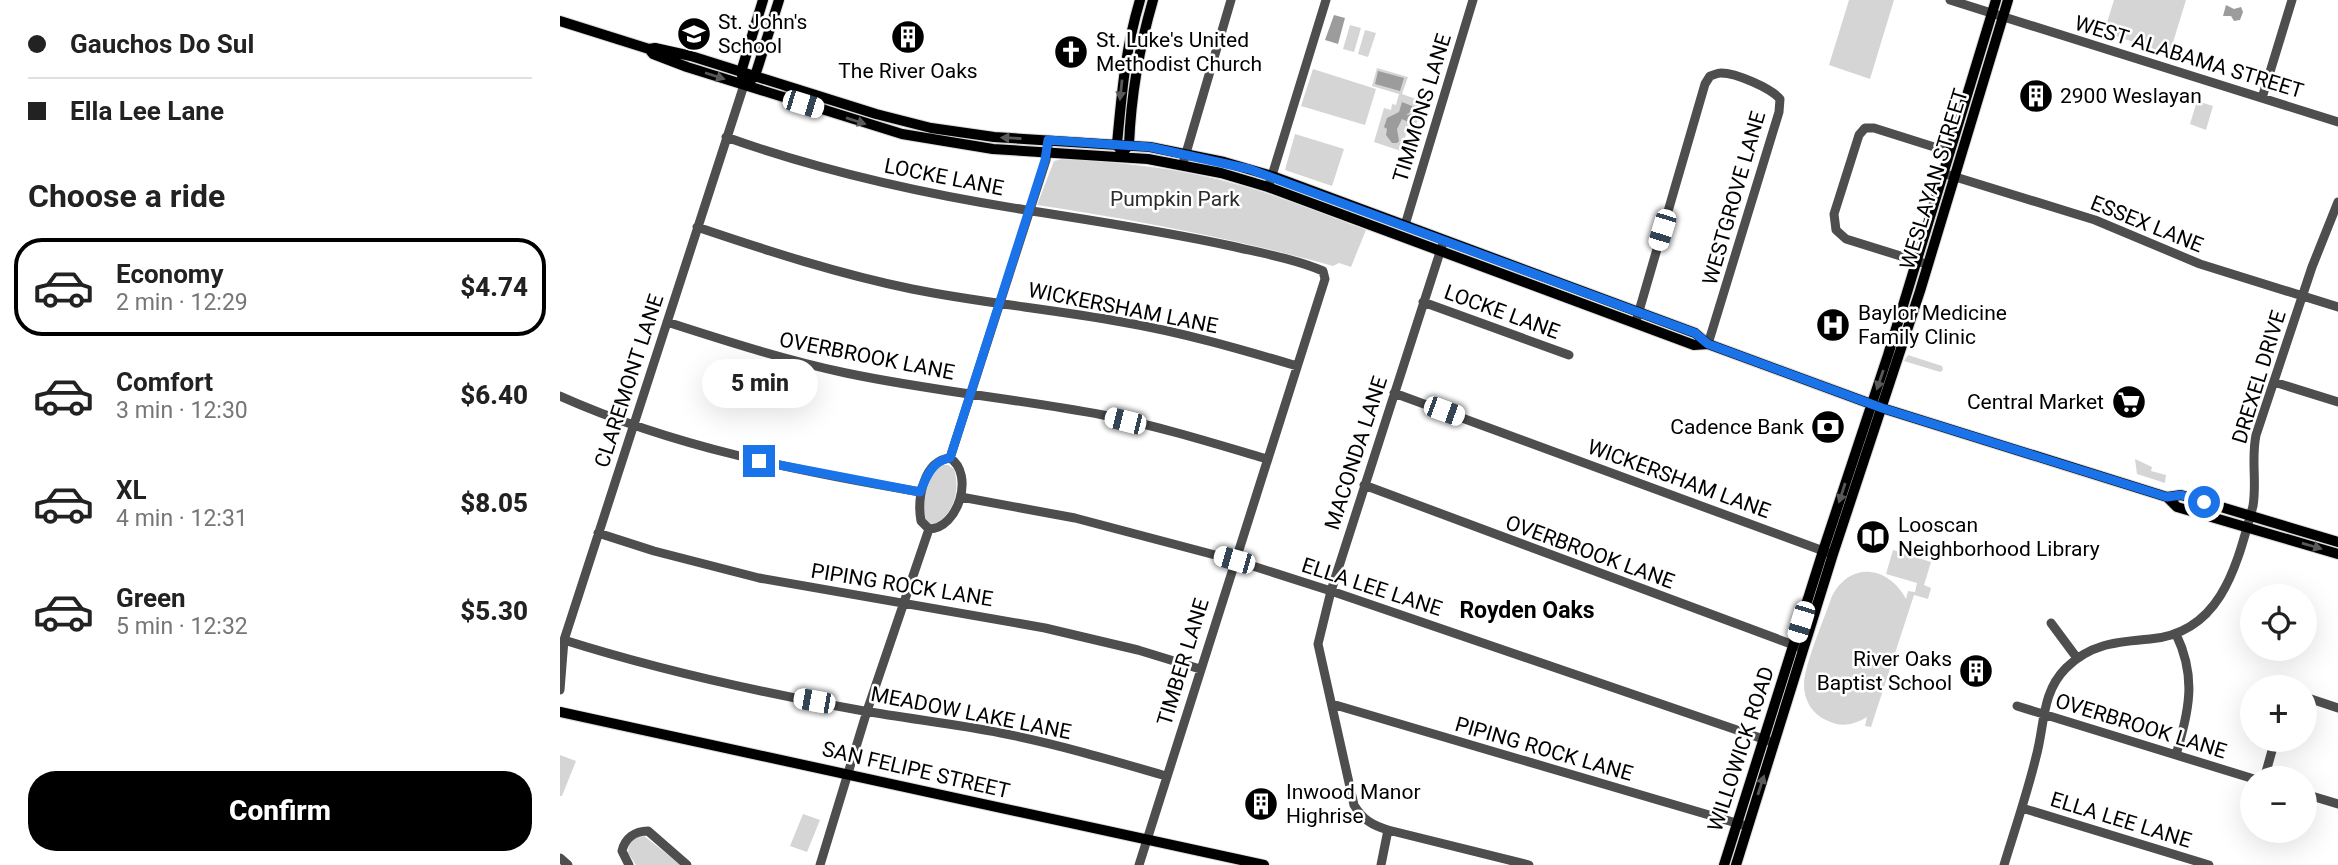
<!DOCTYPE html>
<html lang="en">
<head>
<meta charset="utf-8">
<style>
  body { margin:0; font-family:Roboto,sans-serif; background:#f2f2f2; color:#222; height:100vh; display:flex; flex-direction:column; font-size:26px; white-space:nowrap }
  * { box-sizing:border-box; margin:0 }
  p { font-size:23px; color:#767676 }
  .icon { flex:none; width:38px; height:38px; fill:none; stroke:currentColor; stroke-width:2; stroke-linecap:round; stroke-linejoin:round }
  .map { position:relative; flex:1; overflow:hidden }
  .panel { display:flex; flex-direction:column; background:#fff; width:560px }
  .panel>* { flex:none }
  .guide { display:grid; align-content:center; height:154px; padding:0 28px; background:#fff }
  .buttons { position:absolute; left:1680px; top:584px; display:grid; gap:14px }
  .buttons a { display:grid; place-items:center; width:77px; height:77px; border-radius:50%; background:#fff; box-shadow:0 7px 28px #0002; font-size:35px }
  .end { position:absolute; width:32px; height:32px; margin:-16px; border:9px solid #1a73e8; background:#fff; box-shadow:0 0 0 4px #fff }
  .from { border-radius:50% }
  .bubble { position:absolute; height:49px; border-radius:24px; background:#fff; box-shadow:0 7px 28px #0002; font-size:23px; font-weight:800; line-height:49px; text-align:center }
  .car { position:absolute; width:21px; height:42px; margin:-21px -10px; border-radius:9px; box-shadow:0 0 5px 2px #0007; background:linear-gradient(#fff 24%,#345 0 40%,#fff 0 76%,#345 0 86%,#fff 0) }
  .guide b { display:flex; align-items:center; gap:24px; height:66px; font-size:26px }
  .guide b+b { border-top:2px solid #e0e0e0 }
  .guide i { width:18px; height:18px; background:#222 }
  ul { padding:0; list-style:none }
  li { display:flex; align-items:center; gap:21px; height:98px; margin:0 14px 10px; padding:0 14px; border:4px solid transparent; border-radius:28px }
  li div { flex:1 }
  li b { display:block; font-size:26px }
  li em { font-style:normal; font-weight:800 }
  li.current { border-color:#000 }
  li>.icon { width:63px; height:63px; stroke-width:1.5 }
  h2 { padding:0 28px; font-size:32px; line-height:84px }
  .cta { display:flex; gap:14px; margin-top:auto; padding:14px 28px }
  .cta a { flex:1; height:80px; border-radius:28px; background:#000; color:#fff; font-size:28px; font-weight:800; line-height:80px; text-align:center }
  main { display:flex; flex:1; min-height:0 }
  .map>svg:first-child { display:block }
</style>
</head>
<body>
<main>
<section class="panel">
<div class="guide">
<b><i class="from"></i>Gauchos Do Sul</b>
<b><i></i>Ella Lee Lane</b>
</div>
<h2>Choose a ride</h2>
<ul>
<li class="current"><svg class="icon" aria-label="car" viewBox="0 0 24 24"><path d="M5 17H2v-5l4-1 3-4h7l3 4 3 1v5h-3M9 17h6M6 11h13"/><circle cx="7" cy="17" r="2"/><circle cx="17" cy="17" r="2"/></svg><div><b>Economy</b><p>2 min · 12:29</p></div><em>$4.74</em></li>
<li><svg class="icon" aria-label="car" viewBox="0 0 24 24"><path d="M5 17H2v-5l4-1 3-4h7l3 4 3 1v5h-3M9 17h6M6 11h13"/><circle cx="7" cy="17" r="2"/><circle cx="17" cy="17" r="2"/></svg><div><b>Comfort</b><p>3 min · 12:30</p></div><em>$6.40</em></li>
<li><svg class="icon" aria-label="car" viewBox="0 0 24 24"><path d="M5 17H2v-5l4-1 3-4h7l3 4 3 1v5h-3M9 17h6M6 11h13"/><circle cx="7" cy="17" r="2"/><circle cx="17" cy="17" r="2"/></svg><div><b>XL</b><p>4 min · 12:31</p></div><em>$8.05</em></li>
<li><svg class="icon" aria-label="car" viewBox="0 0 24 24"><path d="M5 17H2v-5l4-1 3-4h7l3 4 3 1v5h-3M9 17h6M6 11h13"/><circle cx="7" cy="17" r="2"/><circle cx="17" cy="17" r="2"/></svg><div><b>Green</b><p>5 min · 12:32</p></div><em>$5.30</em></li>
</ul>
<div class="cta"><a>Confirm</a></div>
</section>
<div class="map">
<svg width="1778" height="865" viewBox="0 0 1778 865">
  <rect width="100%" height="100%" fill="#fff"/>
  <!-- green -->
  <path fill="#d5d5d5" d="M1289 0H1334L1310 79 1269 65Z
    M1554 0H1626L1611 49 1606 53 1544 32Z
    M790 25 801 28 794 52 783 49Z
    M805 30 816 33 808 57 798 54Z
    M817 68 848 77 842 94 859 100 857 111 860 112 856 126 849 124 841 151 814 142 824 108 831 110 832 104 836 105 839 94 812 86Z
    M753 69 816 89 805 125 741 106Z
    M1637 101 1653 106 1646 130 1630 124Z
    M735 134 784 149 772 186 725 170Z
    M502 159C564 162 624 169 683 186 725 198 766 215 806 230L791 267 779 263 773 266C676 239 577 220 477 205L494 161Z
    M1348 355 1382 366 1383 370 1380 372 1344 361Z
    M1575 459 1592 467 1591 471 1606 475 1605 483 1577 474Z
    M381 465H388L394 469C401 491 393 518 370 526 353 513 367 477 381 465Z
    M1333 550 1371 562 1364 585 1371 588 1368 599 1354 595 1311 727 1305 726 1307 717C1294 725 1280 728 1266 720 1252 714 1244 700 1244 685 1244 665 1265 617 1272 596 1291 560 1329 567 1346 599L1348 591 1355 592 1357 583 1326 574Z
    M0 755 16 761 2 796H0Z
    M243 814 260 820 247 852 230 846Z
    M84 836 121 865H76L68 853 69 844 76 837Z"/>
  <!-- water -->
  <path fill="#9c9c9c" d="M1666 5 1674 9 1681 7 1683 12 1680 20 1674 21 1671 16H1663Z
    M774 15 785 18 778 44 765 40Z
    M818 71 844 78 840 91 815 84Z
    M842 102 852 106 853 110 846 115 853 114 854 118 850 123 842 119 837 129 839 141 837 143H832L826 135 827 129 824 127 827 118 839 112Z"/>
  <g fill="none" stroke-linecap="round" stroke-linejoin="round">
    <!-- major casing -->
    <g stroke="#dbdbdb" stroke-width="12">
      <path id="major" d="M0 21 89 49 93 54 127 67 342 134 433 149 588 159 661 173 708 187 1134 345 1148 344
        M89 49 95 48 131 56 316 114 371 128 434 137 590 147 664 162 712 176 1135 333 1148 344 1322 408 1607 497 1621 495 1778 542
        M183 79 181 72 203 0
        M192 79 195 76 219 0
        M559 148 557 144C562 92 565 50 580 0
        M565 150 569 145C571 95 579 48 593 0
        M1607 497 1617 507 1778 554
        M0 712 704 865
        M1164 865 1263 551 1328 355 1436 0
        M1176 865 1273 554 1360 291 1448 0"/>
    </g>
    <!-- minor -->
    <path stroke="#4e4e4e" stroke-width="9" d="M1390 0 1778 122
      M1702 98 1732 0
      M166 137C264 172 364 194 466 210 535 221 603 231 671 246 701 253 735 259 763 271L765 279 579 865
      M624 160 671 0
      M1389 175 1535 220 1640 264 1778 307
      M710 182 766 0
      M845 225 913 0
      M137 227C208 251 279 274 352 289 421 303 492 309 562 322 621 332 680 349 737 366
      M882 246 771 591 758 644 794 805C803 820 812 825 828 830L969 865
      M1363 263 1286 239 1276 230 1274 214 1299 135 1305 128H1314L1390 152
      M863 302 1009 355
      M1077 318 1145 84 1150 76C1154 75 1157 73 1161 73 1176 73 1211 88 1220 99L1219 112 1148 344
      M107 322C166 341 225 360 286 373 371 391 458 399 543 415 598 426 653 443 707 459
      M1714 382 1778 402
      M834 393 1269 553
      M0 396C114 447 238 471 360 492
      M390 458 486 160 488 146
      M390 458C415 474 398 529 369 529L361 521C357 499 363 461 390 458Z
      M804 485 1239 647
      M401 497 515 518 674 560 771 591 1209 741
      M38 533 94 551 199 578 485 628 578 650 640 669
      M1491 623 1517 658
      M4 640C102 671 203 693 304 711 350 719 396 724 441 733 497 744 551 760 606 776
      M0 690 4 640 184 85
      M1745 697 1778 708
      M772 704 1183 825
      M1457 706 1694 779
      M1616 755C1629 709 1637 678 1616 634
      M1704 779 1715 740
      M1745 794 1778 804
      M1462 808 1649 865
      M0 858 8 865
      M69 865 62 851C65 838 75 831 88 831L127 865
      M260 865 307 711 369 529
      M821 865 828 830
      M1444 865C1455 829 1467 794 1476 757 1485 725 1481 693 1506 668 1531 643 1558 642 1590 639 1662 633 1677 564 1693 506 1697 482 1691 459 1696 435L1752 267 1778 202"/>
    <!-- major -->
    <use href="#major" stroke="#000" stroke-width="10"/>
  </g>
  <!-- one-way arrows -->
  <defs><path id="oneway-solid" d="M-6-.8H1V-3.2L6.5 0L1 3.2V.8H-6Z" transform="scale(1.75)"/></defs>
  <g fill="#595959">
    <use href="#oneway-solid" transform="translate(155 76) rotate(18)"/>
    <use href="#oneway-solid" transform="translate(561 90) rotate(96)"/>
    <use href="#oneway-solid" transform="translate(296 121) rotate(18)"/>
    <use href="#oneway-solid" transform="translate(451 138) rotate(-177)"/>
    <use href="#oneway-solid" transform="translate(1320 380) rotate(109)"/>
    <use href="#oneway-solid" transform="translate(1282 493) rotate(108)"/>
    <use href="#oneway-solid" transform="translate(1752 546) rotate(16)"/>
    <use href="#oneway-solid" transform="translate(1201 785) rotate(-72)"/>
  </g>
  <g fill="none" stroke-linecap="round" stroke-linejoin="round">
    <!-- route -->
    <path stroke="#1a73e8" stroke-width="9" d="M199 461 360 492C366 477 373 460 390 458L485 160 488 140 590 147 689 169 1135 333 1148 344 1322 408 1607 497 1621 495 1644 502"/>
  </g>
  <!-- icons -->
  <defs>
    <g id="school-disc" transform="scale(1.75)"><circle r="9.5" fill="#000" stroke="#fff"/><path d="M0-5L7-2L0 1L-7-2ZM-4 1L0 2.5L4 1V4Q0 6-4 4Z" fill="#fff"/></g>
    <g id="building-disc" transform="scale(1.75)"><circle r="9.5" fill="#000" stroke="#fff"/><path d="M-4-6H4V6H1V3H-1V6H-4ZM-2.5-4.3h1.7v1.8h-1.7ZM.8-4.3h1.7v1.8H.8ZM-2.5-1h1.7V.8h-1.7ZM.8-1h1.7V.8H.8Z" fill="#fff"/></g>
    <g id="church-disc" transform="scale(1.75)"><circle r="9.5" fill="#000" stroke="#fff"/><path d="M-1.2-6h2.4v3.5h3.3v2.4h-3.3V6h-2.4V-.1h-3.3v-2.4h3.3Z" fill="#fff"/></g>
    <g id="hospital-disc" transform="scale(1.75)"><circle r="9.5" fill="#000" stroke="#fff"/><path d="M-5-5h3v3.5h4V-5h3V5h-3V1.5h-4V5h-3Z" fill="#fff"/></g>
    <g id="supermarket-disc" transform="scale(1.75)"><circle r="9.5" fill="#000" stroke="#fff"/><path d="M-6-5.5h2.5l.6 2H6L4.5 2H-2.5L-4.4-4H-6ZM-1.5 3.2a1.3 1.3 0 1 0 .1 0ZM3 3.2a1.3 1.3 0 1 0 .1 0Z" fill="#fff"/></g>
    <g id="bank-disc" transform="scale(1.75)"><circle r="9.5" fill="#000" stroke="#fff"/><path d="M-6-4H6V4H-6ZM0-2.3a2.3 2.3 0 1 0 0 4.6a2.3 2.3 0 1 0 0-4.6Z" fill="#fff"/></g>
    <g id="library-disc" transform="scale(1.75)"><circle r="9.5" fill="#000" stroke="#fff"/><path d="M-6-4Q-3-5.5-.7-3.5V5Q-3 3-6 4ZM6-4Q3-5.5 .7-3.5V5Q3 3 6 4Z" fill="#fff"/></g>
  </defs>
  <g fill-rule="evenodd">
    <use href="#school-disc" x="134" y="34"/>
    <use href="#building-disc" x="348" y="37"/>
    <use href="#church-disc" x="511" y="52"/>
    <use href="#building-disc" x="1476" y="96"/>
    <use href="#hospital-disc" x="1273" y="325"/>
    <use href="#supermarket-disc" x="1569" y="402"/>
    <use href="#bank-disc" x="1268" y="427"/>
    <use href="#library-disc" x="1313" y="537"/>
    <use href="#building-disc" x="1416" y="671"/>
    <use href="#building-disc" x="701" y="804"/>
  </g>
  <g text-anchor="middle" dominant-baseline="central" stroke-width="5" stroke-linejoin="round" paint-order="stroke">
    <!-- poi labels -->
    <g font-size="21" fill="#000" stroke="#fff" text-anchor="start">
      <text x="158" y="22">St. John's<tspan x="158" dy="24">School</tspan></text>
      <text x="536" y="40">St. Luke's United<tspan x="536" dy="24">Methodist Church</tspan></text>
      <text x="348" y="71" text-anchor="middle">The River Oaks</text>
      <text x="1500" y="96">2900 Weslayan</text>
      <text x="1298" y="313">Baylor Medicine<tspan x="1298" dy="24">Family Clinic</tspan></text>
      <text x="1544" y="402" text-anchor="end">Central Market</text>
      <text x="1244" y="427" text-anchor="end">Cadence Bank</text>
      <text x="1338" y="525">Looscan<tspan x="1338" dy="24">Neighborhood Library</tspan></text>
      <text x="1392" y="659" text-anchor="end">River Oaks<tspan x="1392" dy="24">Baptist School</tspan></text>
      <text x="726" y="792">Inwood Manor<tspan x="726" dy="24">Highrise</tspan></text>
    </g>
    <!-- street labels -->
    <g font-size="21" fill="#000" stroke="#fff">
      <text transform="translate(1629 57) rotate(17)">WEST ALABAMA STREET</text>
      <text transform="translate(862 108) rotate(-73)">TIMMONS LANE</text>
      <text transform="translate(384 177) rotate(11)">LOCKE LANE</text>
      <text transform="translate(1374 179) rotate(-73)">WESLAYAN STREET</text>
      <text transform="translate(1174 198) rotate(-74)">WESTGROVE LANE</text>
      <text transform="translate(1587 224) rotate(22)">ESSEX LANE</text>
      <text transform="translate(563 308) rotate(11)">WICKERSHAM LANE</text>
      <text transform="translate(942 312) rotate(20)">LOCKE LANE</text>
      <text transform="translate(307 356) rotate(11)">OVERBROOK LANE</text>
      <text transform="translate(1699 377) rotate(-73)">DREXEL DRIVE</text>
      <text transform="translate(69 381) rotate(-72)">CLAREMONT LANE</text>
      <text transform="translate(796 453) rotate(-72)">MACONDA LANE</text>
      <text transform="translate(1119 479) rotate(20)">WICKERSHAM LANE</text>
      <text transform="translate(1030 552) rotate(20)">OVERBROOK LANE</text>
      <text transform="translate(342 585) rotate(9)">PIPING ROCK LANE</text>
      <text transform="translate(812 587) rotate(18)">ELLA LEE LANE</text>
      <text transform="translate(623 662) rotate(-73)">TIMBER LANE</text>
      <text transform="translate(411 713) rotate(11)">MEADOW LAKE LANE</text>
      <text transform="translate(1581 726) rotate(17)">OVERBROOK LANE</text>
      <text transform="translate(984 749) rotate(16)">PIPING ROCK LANE</text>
      <text transform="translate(1181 749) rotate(-72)">WILLOWICK ROAD</text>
      <text transform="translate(356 770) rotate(13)">SAN FELIPE STREET</text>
      <text transform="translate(1561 820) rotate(17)">ELLA LEE LANE</text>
    </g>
    <!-- park labels -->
    <g font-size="21" fill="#2c2c2c" stroke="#fff">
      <text x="615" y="199">Pumpkin Park</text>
    </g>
    <!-- neighbourhood labels -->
    <g font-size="23" font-weight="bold" fill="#000" stroke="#fff">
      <text x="967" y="610">Royden Oaks</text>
    </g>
  </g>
</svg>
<div class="buttons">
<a><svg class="icon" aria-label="locate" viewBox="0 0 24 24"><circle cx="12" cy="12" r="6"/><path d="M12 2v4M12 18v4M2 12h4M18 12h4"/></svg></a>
<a>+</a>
<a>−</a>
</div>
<i class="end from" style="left:1644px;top:502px"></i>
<i class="end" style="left:199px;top:461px"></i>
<div class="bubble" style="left:142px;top:359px;width:116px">5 min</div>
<i class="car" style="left:243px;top:104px;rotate:107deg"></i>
<i class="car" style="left:1102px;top:230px;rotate:197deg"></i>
<i class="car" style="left:884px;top:411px;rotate:110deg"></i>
<i class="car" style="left:565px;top:421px;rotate:284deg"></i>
<i class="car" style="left:674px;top:560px;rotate:286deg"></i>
<i class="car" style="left:1241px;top:622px;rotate:197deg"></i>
<i class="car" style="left:254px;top:701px;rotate:280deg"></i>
</div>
</main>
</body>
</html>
